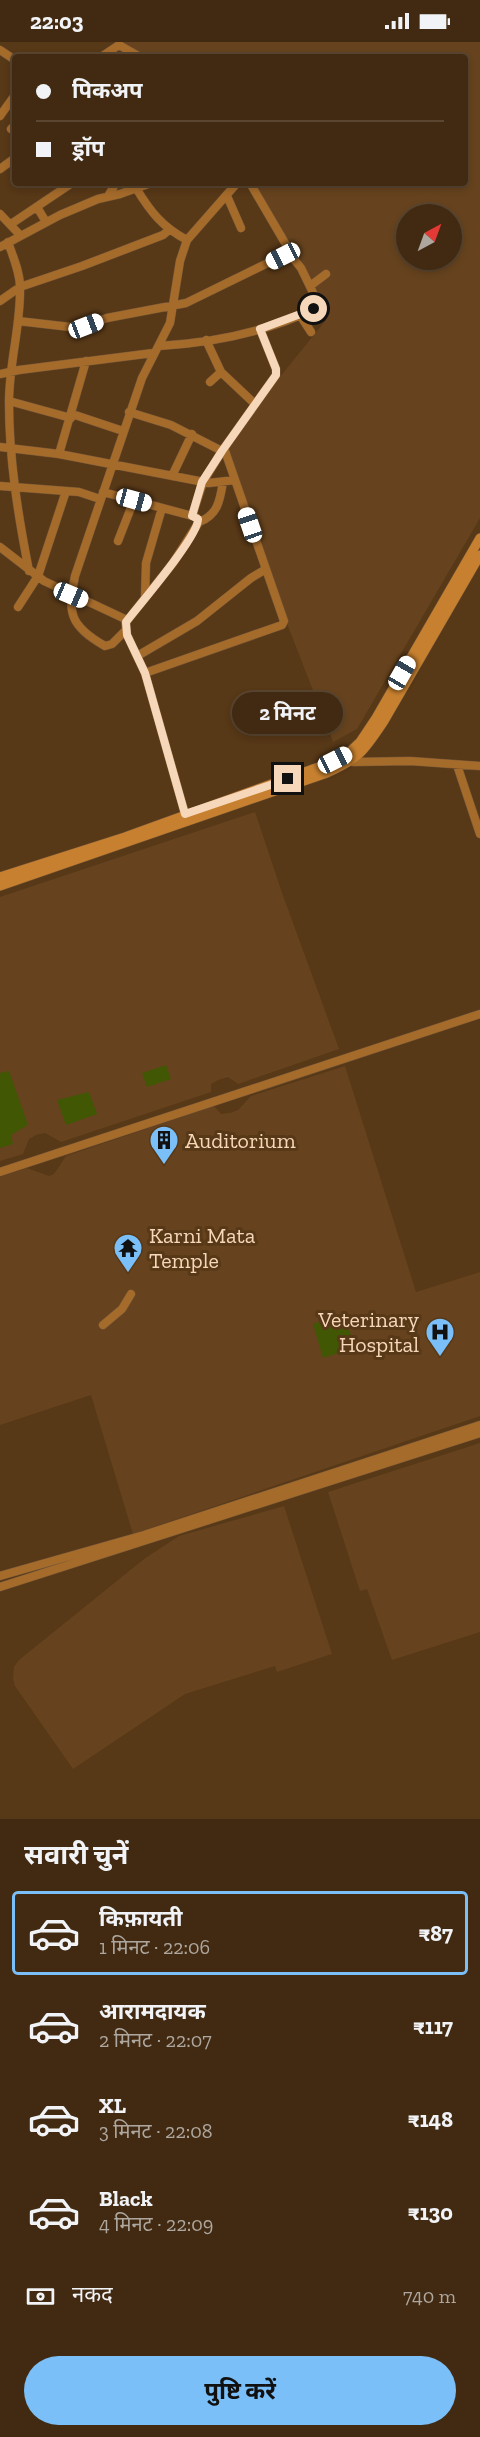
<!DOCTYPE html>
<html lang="hi">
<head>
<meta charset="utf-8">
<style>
  body { margin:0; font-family:"Zilla Slab","Noto Sans Devanagari",serif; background:#48321a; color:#f1f3f6; height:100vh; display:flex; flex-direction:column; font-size:22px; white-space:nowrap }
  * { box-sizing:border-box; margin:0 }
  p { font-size:20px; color:#aea79f }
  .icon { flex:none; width:33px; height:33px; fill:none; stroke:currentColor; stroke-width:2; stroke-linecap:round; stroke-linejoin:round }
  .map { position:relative; height:1777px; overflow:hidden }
  .side { display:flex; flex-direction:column; background:#412a11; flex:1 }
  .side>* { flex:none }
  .banner { position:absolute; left:12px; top:12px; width:456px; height:132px; border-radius:6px; box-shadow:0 3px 9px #0003,0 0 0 2px #5a4631; display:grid; align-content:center; height:132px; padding:0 24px; background:#412a11 }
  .needle { width:39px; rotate:41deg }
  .buttons { position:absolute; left:396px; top:162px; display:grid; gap:12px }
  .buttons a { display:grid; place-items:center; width:66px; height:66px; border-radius:50%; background:#412a11; box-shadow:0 3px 9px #0003,0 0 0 2px #5a4631; font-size:30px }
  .end { position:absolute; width:27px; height:27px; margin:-14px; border:8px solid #f7d7b9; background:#111; box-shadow:0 0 0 3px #111 }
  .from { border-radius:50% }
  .bubble { position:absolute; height:42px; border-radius:21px; background:#412a11; box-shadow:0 3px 9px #0003,0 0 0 2px #5a4631; font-size:20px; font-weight:700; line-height:42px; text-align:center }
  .car { position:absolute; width:18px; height:36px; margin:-18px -9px; border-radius:8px; box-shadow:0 0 4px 2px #0007; background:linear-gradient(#fff 24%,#345 0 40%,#fff 0 76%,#345 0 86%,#fff 0) }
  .banner b { display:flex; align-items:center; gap:21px; height:57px; font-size:22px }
  .banner b+b { border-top:2px solid #5a4631 }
  .banner i { width:15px; height:15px; background:#f1f3f6 }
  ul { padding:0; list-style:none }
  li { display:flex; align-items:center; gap:18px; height:84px; margin:0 12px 9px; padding:0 12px; border:3px solid transparent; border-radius:6px }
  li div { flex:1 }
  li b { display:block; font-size:22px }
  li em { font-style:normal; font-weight:700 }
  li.current { border-color:#7abff8 }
  li>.icon { width:54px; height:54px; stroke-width:1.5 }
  h2 { padding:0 24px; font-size:27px; line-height:72px }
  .pay { display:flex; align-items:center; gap:15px; height:66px; padding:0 24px; font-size:22px }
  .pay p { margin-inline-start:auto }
  .cta { display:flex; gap:12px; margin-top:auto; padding:12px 24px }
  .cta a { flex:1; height:69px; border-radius:36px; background:#7abff8; color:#111; font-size:24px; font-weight:700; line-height:69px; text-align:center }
  .status { display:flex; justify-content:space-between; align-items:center; height:42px; padding:0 30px; background:#412a11; direction:ltr }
  .status svg { height:16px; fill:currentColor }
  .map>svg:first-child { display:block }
</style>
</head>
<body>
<div class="status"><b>22:03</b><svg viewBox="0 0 49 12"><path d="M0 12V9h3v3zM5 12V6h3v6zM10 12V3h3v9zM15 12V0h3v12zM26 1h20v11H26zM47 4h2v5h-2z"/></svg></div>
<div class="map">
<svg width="480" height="1777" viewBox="0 0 480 1777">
  <rect width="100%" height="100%" fill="#573817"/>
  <!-- built -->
  <path fill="#66431e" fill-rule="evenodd" d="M118 0H480V476L357 687 333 700 220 409 326 278 255 141H465V15H136ZM406 172H452V218H406Z
    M255 770 281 848 339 1007 238 1042 228 1035 218 1038 211 1042V1050L61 1100 45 1091 36 1093 29 1097 23 1112 0 1119V855Z
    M345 1024 416 1250 480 1230V1374L133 1492 91 1353 0 1383V1135L27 1126 49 1134 54 1132 66 1114 214 1064 221 1072 230 1071 238 1068 251 1054Z
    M480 1401V1590L392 1618 367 1547 360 1549 328 1450Z
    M284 1464 332 1612 277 1630 275 1624 185 1652 73 1727 15 1644 13 1636 14 1625 19 1618 144 1517 179 1494Z"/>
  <!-- green -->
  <path fill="#415704" d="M166 1023 171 1037 147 1045 142 1031Z
    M9 1029 28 1083 11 1093 13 1102 0 1106V1031Z
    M89 1050 97 1072 66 1083 57 1058Z
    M343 1273 356 1305 323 1316 313 1282Z"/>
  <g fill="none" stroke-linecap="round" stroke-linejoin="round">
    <!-- minor casing -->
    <g stroke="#745638" stroke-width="9">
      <path id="minor" d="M0 8 15 18
        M101 15 119 3 140 15
        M0 74 15 53
        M11 87 15 83
        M0 127 15 116
        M136 146C150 169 162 185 187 198
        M108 154 116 141
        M227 154 241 186
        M37 165 46 180
        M0 172 20 193
        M11 182 72 141
        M8 200C13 215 20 230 20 245 21 283 9 321 9 360 9 417 18 473 29 529
        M0 205 60 173 98 157 120 152 151 141
        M310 244 326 232
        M0 259 20 245 82 224 163 193 169 188
        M300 273 311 290
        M18 279 79 286 107 276 186 261 286 212 288 206 250 141
        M206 298 221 330 210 340
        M159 304C212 301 269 289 317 266L319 263 301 226 288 210
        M221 330 255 362
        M0 332 19 328 153 311
        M9 359 71 376
        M129 370 171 383 222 409
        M72 372 123 389
        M0 405 59 412 209 441 235 438
        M59 412 86 319
        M172 434 192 392
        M0 444 79 450 100 457
        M103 450 196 475 199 480 173 521 126 580
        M192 474 203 440 222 409 276 333V327L260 287
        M199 480C218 473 220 458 223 440
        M118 499 134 458
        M0 505 44 539 125 577 127 593 145 631 185 772
        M145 555 146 521 162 466
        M18 565 38 534 66 449
        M126 588 112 602 105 604C70 584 67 571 75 534L142 336 170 281 180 219 187 198 237 141
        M139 613 197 579 251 536 266 527
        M145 631 282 583 284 579 224 406
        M353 720 410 719 480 724
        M457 723 480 792
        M0 1130 480 972
        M103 1283 122 1267 131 1252
        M0 1534 144 1493 480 1383
        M0 1545 480 1391"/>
    </g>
    <!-- major casing -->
    <g stroke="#745638" stroke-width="10">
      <path id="major" d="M0 835 125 795 324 723 346 713 360 700 376 676 480 496
        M0 844 327 731C360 716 364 709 384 679L480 513"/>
    </g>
    <!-- minor -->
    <use href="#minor" stroke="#a56b2b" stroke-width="8"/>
    <!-- major -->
    <use href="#major" stroke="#c7802f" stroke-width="9"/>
  </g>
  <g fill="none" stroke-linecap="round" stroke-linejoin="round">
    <!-- route -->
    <path stroke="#f7d7b9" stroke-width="8" d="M288 737 185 772 145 631 127 593 126 580C139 563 199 494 198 477L192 474 202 440 222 409 276 333V327L260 287 314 267"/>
  </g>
  <!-- icons -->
  <defs>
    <g id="building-pin" transform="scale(1.5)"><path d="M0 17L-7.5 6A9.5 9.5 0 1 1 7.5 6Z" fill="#7abff8" stroke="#573817"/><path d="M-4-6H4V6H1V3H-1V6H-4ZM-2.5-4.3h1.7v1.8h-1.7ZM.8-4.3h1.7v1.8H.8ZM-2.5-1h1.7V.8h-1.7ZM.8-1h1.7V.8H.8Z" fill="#111"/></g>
    <g id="temple-pin" transform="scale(1.5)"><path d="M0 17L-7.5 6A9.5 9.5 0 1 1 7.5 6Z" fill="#7abff8" stroke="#573817"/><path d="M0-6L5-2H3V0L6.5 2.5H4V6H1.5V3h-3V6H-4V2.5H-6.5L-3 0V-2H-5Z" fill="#111"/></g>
    <g id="hospital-pin" transform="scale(1.5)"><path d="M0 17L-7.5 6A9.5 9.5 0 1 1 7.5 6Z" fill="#7abff8" stroke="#573817"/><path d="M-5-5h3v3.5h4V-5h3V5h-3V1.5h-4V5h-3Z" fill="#111"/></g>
  </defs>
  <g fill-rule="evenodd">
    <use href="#building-pin" x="164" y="1098"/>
    <use href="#temple-pin" x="128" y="1206"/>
    <use href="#hospital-pin" x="440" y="1290"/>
  </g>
  <g text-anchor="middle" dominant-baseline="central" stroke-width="6" stroke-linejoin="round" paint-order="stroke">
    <!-- poi labels -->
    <g font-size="22" fill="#f7d7b9" stroke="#573817" text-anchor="start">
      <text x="185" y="1098">Auditorium</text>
      <text x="149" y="1193">Karni Mata<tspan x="149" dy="25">Temple</tspan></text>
      <text x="419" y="1277" text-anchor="end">Veterinary<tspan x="419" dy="25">Hospital</tspan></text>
    </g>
  </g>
</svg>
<div class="buttons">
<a><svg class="needle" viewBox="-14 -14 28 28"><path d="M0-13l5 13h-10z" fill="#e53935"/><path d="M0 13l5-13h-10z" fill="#aea79f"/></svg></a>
</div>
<i class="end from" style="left:314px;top:267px"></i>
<i class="end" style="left:288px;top:737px"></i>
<div class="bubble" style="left:232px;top:650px;width:111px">2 मिनट</div>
<i class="car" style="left:283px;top:214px;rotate:243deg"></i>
<i class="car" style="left:86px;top:284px;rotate:69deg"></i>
<i class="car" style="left:134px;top:458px;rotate:105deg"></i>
<i class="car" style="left:250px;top:483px;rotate:341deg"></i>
<i class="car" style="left:71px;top:553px;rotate:113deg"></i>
<i class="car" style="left:402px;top:631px;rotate:30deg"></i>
<i class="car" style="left:335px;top:718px;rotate:63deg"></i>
<div class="banner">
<b><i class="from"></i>पिकअप</b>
<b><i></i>ड्रॉप</b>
</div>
</div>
<section class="side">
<h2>सवारी चुनें</h2>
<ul>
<li class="current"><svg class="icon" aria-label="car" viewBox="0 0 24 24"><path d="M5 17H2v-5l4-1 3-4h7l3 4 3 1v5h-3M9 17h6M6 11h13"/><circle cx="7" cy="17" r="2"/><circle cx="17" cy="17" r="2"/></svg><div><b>किफ़ायती</b><p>1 मिनट · 22:06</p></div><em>₹87</em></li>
<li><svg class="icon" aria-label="car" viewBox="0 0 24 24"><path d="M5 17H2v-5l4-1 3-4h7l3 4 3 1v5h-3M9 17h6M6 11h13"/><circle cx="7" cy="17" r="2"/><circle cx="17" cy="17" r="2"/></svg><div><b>आरामदायक</b><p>2 मिनट · 22:07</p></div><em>₹117</em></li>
<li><svg class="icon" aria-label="car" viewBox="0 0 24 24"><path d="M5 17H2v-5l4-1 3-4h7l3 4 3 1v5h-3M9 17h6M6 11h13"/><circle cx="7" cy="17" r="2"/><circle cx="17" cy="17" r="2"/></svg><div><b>XL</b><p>3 मिनट · 22:08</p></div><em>₹148</em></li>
<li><svg class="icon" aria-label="car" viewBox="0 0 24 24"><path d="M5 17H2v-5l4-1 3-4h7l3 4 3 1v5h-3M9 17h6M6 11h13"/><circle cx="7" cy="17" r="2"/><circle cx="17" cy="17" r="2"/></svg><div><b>Black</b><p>4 मिनट · 22:09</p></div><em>₹130</em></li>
</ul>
<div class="pay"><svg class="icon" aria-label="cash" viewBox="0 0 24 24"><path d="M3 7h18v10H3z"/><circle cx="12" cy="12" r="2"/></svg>नकद<p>740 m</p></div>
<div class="cta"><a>पुष्टि करें</a></div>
</section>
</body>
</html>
